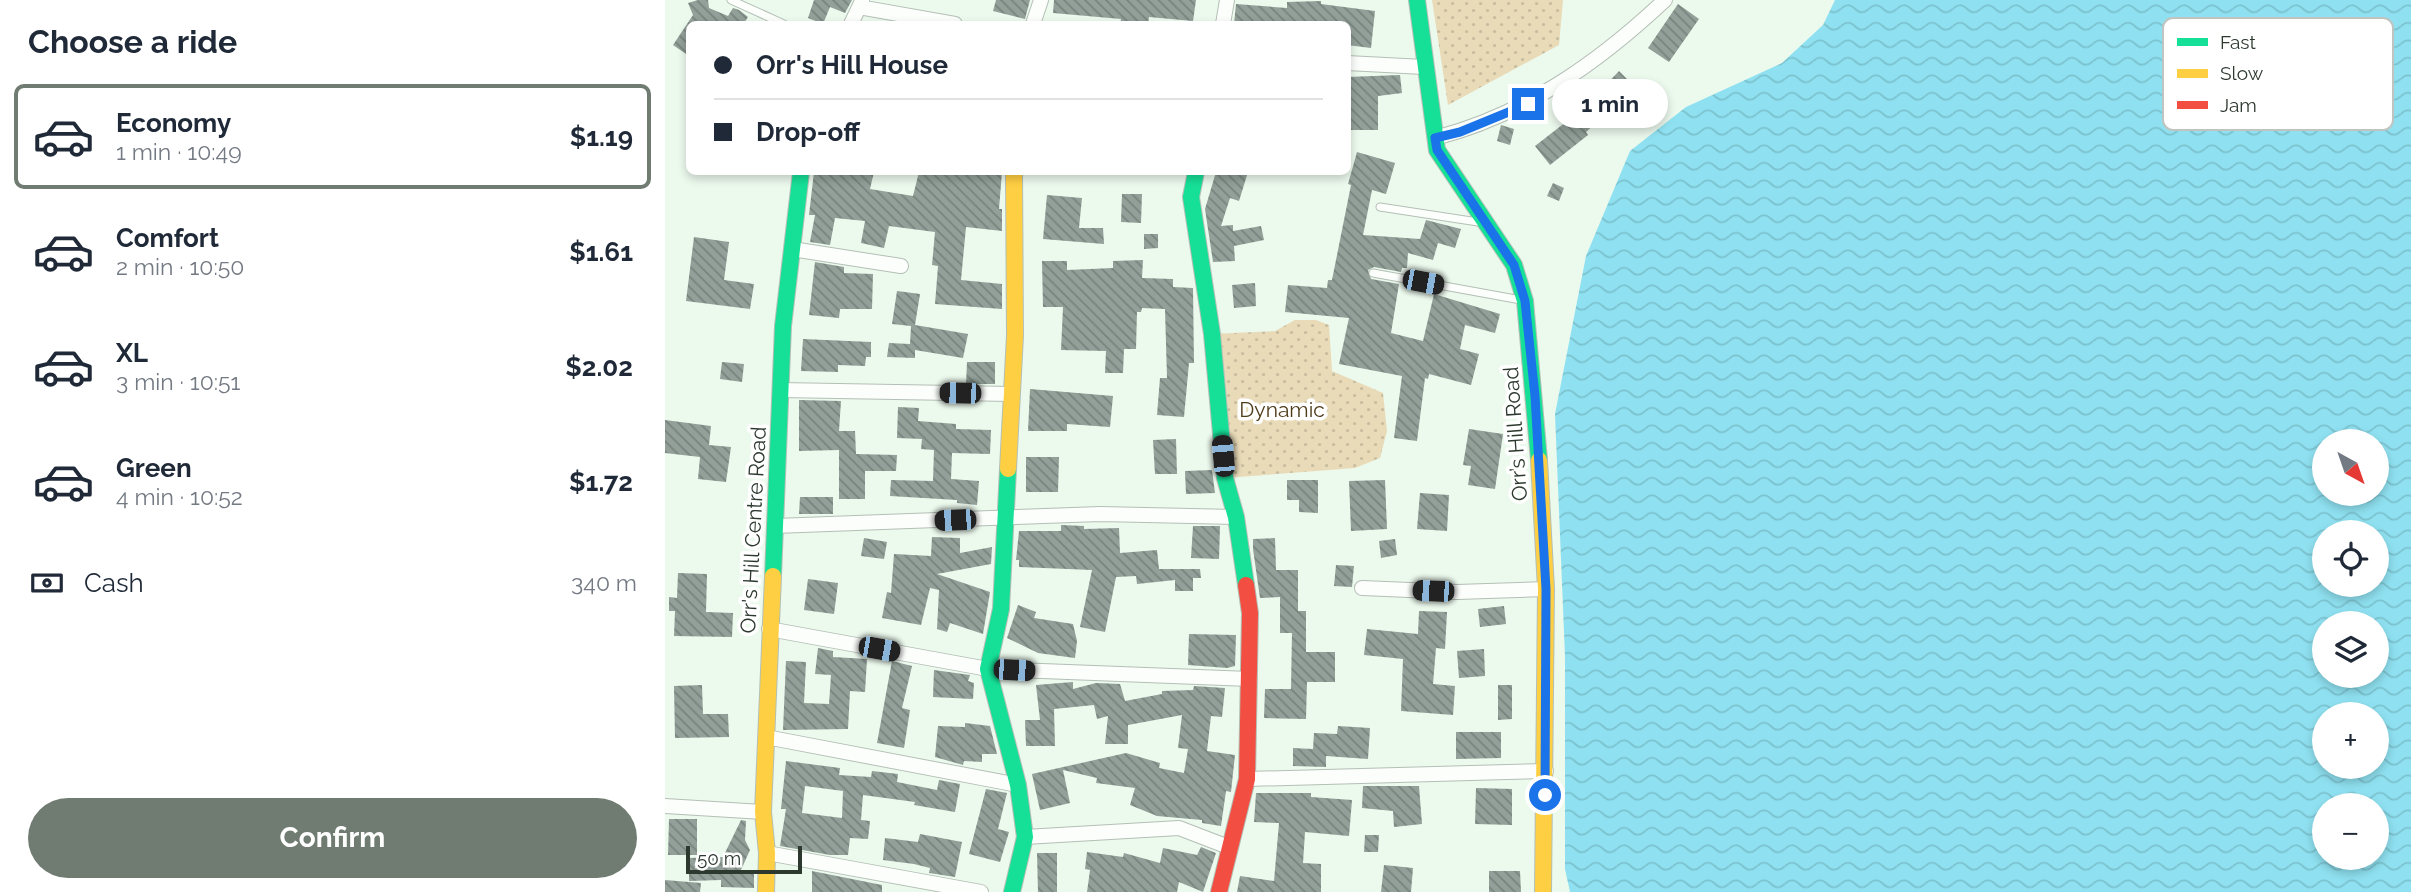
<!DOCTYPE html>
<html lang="en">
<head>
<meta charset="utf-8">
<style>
  body { margin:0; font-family:Raleway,sans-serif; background:#f2f2f3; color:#1f2937; height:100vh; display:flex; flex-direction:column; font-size:26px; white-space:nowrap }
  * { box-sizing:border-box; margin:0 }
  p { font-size:23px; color:#747a83 }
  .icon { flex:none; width:38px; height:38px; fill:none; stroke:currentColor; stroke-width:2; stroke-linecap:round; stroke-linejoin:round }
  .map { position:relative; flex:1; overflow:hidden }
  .details { display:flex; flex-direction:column; background:#fff; width:665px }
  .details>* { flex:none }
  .top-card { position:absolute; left:21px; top:21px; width:665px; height:154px; border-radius:10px; box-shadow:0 4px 10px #0003; display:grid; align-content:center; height:154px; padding:0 28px; background:#fff }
  .needle { width:46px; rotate:140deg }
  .fabs { position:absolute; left:1647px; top:429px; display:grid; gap:14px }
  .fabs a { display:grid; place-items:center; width:77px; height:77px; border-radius:50%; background:#fff; box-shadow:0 4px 10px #0003; font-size:35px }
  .scale { position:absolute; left:21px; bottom:18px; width:116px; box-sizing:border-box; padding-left:7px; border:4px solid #2d392f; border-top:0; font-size:19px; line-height:24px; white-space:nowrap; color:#2d392f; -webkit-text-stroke:5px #fff; paint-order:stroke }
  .end { position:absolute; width:32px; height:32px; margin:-16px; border:9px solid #1a73e8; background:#fff; box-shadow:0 0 0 4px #fff }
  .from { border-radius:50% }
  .bubble { position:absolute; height:49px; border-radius:24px; background:#fff; box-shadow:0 4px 10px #0003; font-size:23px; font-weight:700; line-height:49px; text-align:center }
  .car { position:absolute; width:21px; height:42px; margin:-21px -10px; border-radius:9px; box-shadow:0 0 5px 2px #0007; background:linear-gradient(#222 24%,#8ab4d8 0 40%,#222 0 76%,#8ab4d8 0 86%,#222 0) }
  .top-card b { display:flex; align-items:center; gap:24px; height:66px; font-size:26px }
  .top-card b+b { border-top:2px solid #e0e1e3 }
  .top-card i { width:18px; height:18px; background:#1f2937 }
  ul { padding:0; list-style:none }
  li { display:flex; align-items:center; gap:21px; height:105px; margin:0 14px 10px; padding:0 14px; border:4px solid transparent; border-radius:10px }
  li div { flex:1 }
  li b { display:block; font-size:26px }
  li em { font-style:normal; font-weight:700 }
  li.current { border-color:#707c72 }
  li>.icon { width:63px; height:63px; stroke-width:1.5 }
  h2 { padding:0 28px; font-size:32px; line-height:84px }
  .pay { display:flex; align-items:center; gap:18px; height:77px; padding:0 28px; font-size:26px }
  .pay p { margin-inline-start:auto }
  .primary-button { display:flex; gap:14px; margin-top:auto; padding:14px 28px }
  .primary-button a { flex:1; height:80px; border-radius:42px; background:#707c72; color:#fff; font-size:28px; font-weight:700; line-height:80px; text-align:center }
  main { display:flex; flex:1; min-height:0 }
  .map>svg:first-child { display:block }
</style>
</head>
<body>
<main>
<section class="details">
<h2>Choose a ride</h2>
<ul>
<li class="current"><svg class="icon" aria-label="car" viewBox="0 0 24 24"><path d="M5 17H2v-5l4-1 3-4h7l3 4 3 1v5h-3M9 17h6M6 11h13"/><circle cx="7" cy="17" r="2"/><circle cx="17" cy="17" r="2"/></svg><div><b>Economy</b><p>1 min · 10:49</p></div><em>$1.19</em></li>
<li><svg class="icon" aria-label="car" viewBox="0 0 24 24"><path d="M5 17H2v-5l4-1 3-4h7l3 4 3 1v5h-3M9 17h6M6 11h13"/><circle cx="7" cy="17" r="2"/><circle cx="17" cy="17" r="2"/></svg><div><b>Comfort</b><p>2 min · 10:50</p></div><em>$1.61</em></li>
<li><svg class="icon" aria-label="car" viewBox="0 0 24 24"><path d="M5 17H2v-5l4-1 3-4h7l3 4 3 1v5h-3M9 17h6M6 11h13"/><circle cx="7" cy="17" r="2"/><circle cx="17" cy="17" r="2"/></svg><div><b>XL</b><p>3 min · 10:51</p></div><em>$2.02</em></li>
<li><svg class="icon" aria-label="car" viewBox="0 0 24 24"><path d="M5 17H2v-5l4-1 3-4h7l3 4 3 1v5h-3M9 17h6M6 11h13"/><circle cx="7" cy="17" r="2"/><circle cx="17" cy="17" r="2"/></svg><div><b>Green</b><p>4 min · 10:52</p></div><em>$1.72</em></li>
</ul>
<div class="pay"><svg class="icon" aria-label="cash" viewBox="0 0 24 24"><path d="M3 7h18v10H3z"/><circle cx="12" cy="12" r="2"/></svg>Cash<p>340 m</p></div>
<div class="primary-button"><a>Confirm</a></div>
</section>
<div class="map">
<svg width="1746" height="892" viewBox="0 0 1746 892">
  <defs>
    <pattern id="park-dots" width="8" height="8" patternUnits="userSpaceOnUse" patternTransform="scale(1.75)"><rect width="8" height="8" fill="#e9dbb8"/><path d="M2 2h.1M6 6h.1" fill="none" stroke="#c8bd9e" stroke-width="1.8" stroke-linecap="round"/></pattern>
    <pattern id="water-waves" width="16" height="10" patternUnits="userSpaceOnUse" patternTransform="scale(1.75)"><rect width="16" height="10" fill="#8fe1f1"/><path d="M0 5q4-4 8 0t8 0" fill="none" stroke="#7cc2cf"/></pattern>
    <pattern id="building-back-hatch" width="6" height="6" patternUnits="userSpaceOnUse" patternTransform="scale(1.75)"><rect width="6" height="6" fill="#92a099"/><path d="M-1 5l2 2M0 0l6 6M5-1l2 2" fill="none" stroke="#78837d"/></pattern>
  </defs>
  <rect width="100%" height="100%" fill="#ecf9ed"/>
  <!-- park -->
  <path fill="url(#park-dots)" d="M767 0H898L894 45 783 105Z
    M630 320H651L664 325 667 371 718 393 722 431 715 458 690 468 560 478 547 334 610 331Z"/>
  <!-- water -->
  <path fill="url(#water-waves)" fill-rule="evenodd" d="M1170 0H1746V892H905L900 869V656L890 414 921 256 965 151 1021 107 1117 63 1158 25ZM1659 441H1712V494H1659ZM1659 532H1712V584H1659ZM1659 623H1712V676H1659ZM1659 714H1712V766H1659ZM1659 805H1712V858H1659Z"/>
  <!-- building -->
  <path fill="url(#building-back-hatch)" fill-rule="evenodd" d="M33 0H43L44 8 63 16 68 8 74 10 83 17 79 23 83 24H24V56L8 45 28 15 23 3Z
    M149 0H187L180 13 165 7 158 24 143 18Z
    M331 0H365L360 19 328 11Z
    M389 0H531L528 21 484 17 483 24H455L456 19 388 13Z
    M656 1V4L710 11 706 48 682 45V24H569L571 4 622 8V2Z
    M1013 4 1034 19 1004 62 983 48Z
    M954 71 970 87 921 132 923 135 885 165 870 146 933 97 931 95Z
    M735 75 737 93 713 96V130H682V77Z
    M836 125 849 129 845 145 832 141Z
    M692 152 730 163 721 194 707 190 698 235 755 239 761 220 796 229 790 248 773 243 768 260 743 253 742 268H737L736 272 709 267 703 270 706 279 734 284 726 333 758 341 769 294 835 314 830 333 800 325 795 349 814 354 806 385 764 374 763 379 760 378 752 441 729 438 737 376 674 364 684 318 620 312 623 285 662 288 663 280H667L686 185 683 184Z
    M149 172H209L205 189 248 196 254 172H337L334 209H337V231L301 227 296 280 337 284V309L270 304 273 266 267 265 270 232 224 226 219 248 196 243 200 221 170 218 165 245 145 242 150 215H144Z
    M551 172H583L574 201 565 198 556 226 568 225V231L596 226 599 240 569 246 570 261 548 262 540 209Z
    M888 183 899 188 894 201 882 196Z
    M457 194H477L476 223 456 222Z
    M382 195 417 198 414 228H438L439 244 378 239Z
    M479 234H493V248L479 249Z
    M29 237 64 242 59 280 89 284 85 309 21 301Z
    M478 260 477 278 508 279V287L528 288 529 363H524L519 417 492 415 495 378H502L500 309 477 308 476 312H472L471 349H459L458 373H440L441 351 396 350 398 307H378L377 261H402V270L448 268V261Z
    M150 262 179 267V273L208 274 207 309H175L174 318 144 315Z
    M590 283 591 306 569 308 567 285Z
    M232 291 255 294 250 325 303 334 298 358 250 350V358L222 357 224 343 245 344 246 326 227 324Z
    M138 339 206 342V357H201L200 366 173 365V372L136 371Z
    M57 362 79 364 77 382 55 379Z
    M302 362H330V384H301Z
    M365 389 448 396 445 427 402 424V431H363Z
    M134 400 176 401 174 431H190L191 454 232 455 231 471H200V499H174V450L134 451Z
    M233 407 254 408 253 421 291 424V429L326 430 325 454 287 453 286 479 314 481 312 505 292 503V500L225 496 226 480 268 481 269 450 256 449 257 439 232 438Z
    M0 420 46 426 44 445 66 447 61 482 33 479 35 457 0 453Z
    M804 429 838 434 830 489 803 485 806 466 798 465Z
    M511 439 512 474H490L488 440Z
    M361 457H394L393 492H361Z
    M547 470 550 493 521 494 520 471Z
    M622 480H653V513L634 512V500H622Z
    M720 480 722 529 686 531 684 481Z
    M755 493 784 495 782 531 752 529Z
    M135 497H168V514H134Z
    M396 525 419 526V529L454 528 455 553 492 550 494 569H535L536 578H528V591H510V580L472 584 471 576 451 577 440 632 415 627 427 570 354 567V560H351L354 531H396Z
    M528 526H555L554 559 526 558Z
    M267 537 295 538V553L327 547 326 564 272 574 325 592 318 634 285 623 282 632 272 629 274 590 265 588 256 625 217 618 222 592 226 593 229 554 266 556Z
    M199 538 222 542 219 559 196 556Z
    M610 538 611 570H633V611H641V652H670V682H642L641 719 599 718 600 689H626L627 633H615V597L595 598 588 549V539Z
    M730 539 732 555 716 558 714 541Z
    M671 565 689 566 687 587 669 586Z
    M13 573 42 574 41 612 68 613 67 637 9 636 10 611H4V597L12 598Z
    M143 579 173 583 169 614 139 610Z
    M353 605 371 612 369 618 408 624 412 641 410 658 373 653 342 638Z
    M839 606 841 624 815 627 813 609Z
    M754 611 782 612 780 649 771 648 768 684 790 686 788 715 736 711 738 659 699 655 702 629 753 634Z
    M524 634 571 635 570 666 562 668 523 665Z
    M153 648 168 651V657L202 659 200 692 185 691 183 729 118 730 121 661 141 662 139 703 164 704 166 675 150 674Z
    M819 649 820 676 794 678 792 651Z
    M227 661 247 666 237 708 245 710 239 748 212 743Z
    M269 670 305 675 303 681 309 683 308 699 268 697Z
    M408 682V689L431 683 455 684 460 701 497 694V691L528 690 529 686 560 688 557 717 546 716 542 751 570 755 566 792 561 791 556 826 537 823V820L492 816 465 805 470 788 431 783 432 778 398 770 405 803 375 810 367 774 461 753 495 763 494 768 519 773 523 749 513 748 517 715 463 725V744H440L443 716 432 719 429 705 389 709 390 746H361L360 720H375L371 685Z
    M37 685 38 714H63L64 737 10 738 9 686Z
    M833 685H847V719L833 720Z
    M300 723 325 726 332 754H317V762L299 761 298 765 270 757 273 726 300 727Z
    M673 726 705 728 703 759 661 756V767L628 766V748L648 749 649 733 672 734Z
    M791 732H836V758L791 759Z
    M121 761 175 768 174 775 206 777 207 771 233 774 232 782 272 790 274 780 295 784 290 812 249 805 250 802 198 795 196 820 205 821 203 839 185 838 183 855H165L115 846 121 809H116ZM140 786 178 791 177 818 137 813Z
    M698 786H754L757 824 729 827 728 811 697 808Z
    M811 788 847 789V825L810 824Z
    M321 789 342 793 333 829 344 832 335 862 304 854Z
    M591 793H646V797L687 800 684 836 640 832 638 863 656 864V892H572L575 876 609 881 614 823 589 822Z
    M4 819H32V855H3Z
    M76 820 81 821 80 840 85 850 76 870H89V888L56 887V880L24 881V858L58 857Z
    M255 834 297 842 290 877 264 873 265 868 249 864 218 860 220 838 253 842Z
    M700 835H714L713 852H699Z
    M536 847 551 853 538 892 514 882 512 892H422L425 870 420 869 422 852 458 857 459 853 495 863 498 848 532 855Z
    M372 853H392V892H373Z
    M719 865 748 868 746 892H716Z
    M147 871 217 885V892H147Z
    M824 871H855L856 892H824Z
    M0 880 36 883 35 892H0Z"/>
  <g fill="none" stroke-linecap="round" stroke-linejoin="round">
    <!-- lane casing -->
    <g stroke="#b4bfb5" stroke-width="9">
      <path id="lane" d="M66 0 119 24
        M715 207 813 222
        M708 273 856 300"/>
    </g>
    <!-- street casing -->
    <g stroke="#b4bfb5" stroke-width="16">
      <path id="street" d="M194 7 290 24
        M186 24 197 1
        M368 24 376 0
        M558 24 562 0
        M682 63 759 67
        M770 138C860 115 934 62 1000 0
        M127 249 236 266
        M115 390 346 394
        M110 526 435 514 571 517
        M697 588 792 592 881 589
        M104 629 323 669 585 679
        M101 737 353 785
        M582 779 881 771
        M0 806 98 812
        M360 837 514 828 566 848
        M102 853 316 892"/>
    </g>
    <!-- fast casing -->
    <g stroke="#b4bfb5" stroke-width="18">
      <path id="fast" d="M752 0 772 150 849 265 860 301 874 460
        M531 172 526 197 547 334 560 478 571 517 581 585
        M343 469 336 609 323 669 353 785 360 837 347 892
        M108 576 118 326 136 172"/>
    </g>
    <!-- slow casing -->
    <g stroke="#b4bfb5" stroke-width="18">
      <path id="slow" d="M874 460 881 589 878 892
        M343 469 350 335 349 172
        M101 892 102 853 98 812 108 576"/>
    </g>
    <!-- jam casing -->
    <g stroke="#b4bfb5" stroke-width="18">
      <path id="jam" d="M554 892 582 779 585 613 581 585"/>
    </g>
    <!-- lane -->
    <use href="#lane" stroke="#fcfefc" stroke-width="7"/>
    <!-- street -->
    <use href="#street" stroke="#fcfefc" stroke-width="14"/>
    <!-- fast -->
    <use href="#fast" stroke="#16e098" stroke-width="16"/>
    <!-- slow -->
    <use href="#slow" stroke="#ffcf43" stroke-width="16"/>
    <!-- jam -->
    <use href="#jam" stroke="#f24e42" stroke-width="16"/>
  </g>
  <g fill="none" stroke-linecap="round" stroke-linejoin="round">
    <!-- route -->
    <path stroke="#1a73e8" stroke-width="9" d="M863 104 795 132 770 138 772 150 849 265 860 301 870 396 881 589 880 795"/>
  </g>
  <g text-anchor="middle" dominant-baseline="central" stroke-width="7" stroke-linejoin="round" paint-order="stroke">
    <!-- park labels -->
    <g font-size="21" fill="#4f3c1b" stroke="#fff">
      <text x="617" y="409">Dynamic</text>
    </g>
    <!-- street labels -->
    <g font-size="21" fill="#2d392f" stroke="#fff">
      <text transform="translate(850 434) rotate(-94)">Orr’s Hill Road</text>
      <text transform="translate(88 530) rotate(-87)">Orr's Hill Centre Road</text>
    </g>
  </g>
  <!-- legend -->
  <rect x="1498" y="18" width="230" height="112" rx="10" fill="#fff" stroke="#c0c4c1" stroke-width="2"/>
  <rect x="1512" y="38" width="31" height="8" fill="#16e098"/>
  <rect x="1512" y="69" width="31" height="9" fill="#ffcf43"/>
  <rect x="1512" y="101" width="31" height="8" fill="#f24e42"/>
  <g font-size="19" fill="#2d392f">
    <text x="1555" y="49">Fast</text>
    <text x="1555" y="80">Slow</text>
    <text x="1555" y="112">Jam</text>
  </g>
</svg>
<div class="fabs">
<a><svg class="needle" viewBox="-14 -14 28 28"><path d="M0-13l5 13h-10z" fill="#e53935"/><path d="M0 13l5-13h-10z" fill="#747a83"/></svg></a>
<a><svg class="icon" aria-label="locate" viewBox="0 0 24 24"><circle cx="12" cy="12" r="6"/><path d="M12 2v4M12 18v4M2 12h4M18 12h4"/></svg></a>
<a><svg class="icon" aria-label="layers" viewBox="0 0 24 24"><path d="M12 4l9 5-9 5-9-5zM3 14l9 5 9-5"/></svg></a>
<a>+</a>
<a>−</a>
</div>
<div class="scale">50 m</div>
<i class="end from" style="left:880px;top:795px"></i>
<i class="end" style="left:863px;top:104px"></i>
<div class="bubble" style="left:887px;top:79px;width:116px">1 min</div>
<i class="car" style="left:758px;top:282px;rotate:101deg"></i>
<i class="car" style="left:295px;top:393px;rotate:271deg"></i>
<i class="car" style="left:558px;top:456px;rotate:355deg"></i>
<i class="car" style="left:290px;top:520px;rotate:268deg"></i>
<i class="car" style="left:768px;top:591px;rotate:272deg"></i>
<i class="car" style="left:214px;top:649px;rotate:100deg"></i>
<i class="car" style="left:349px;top:670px;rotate:93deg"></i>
<div class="top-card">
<b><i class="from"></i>Orr's Hill House</b>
<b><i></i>Drop-off</b>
</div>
</div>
</main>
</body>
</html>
